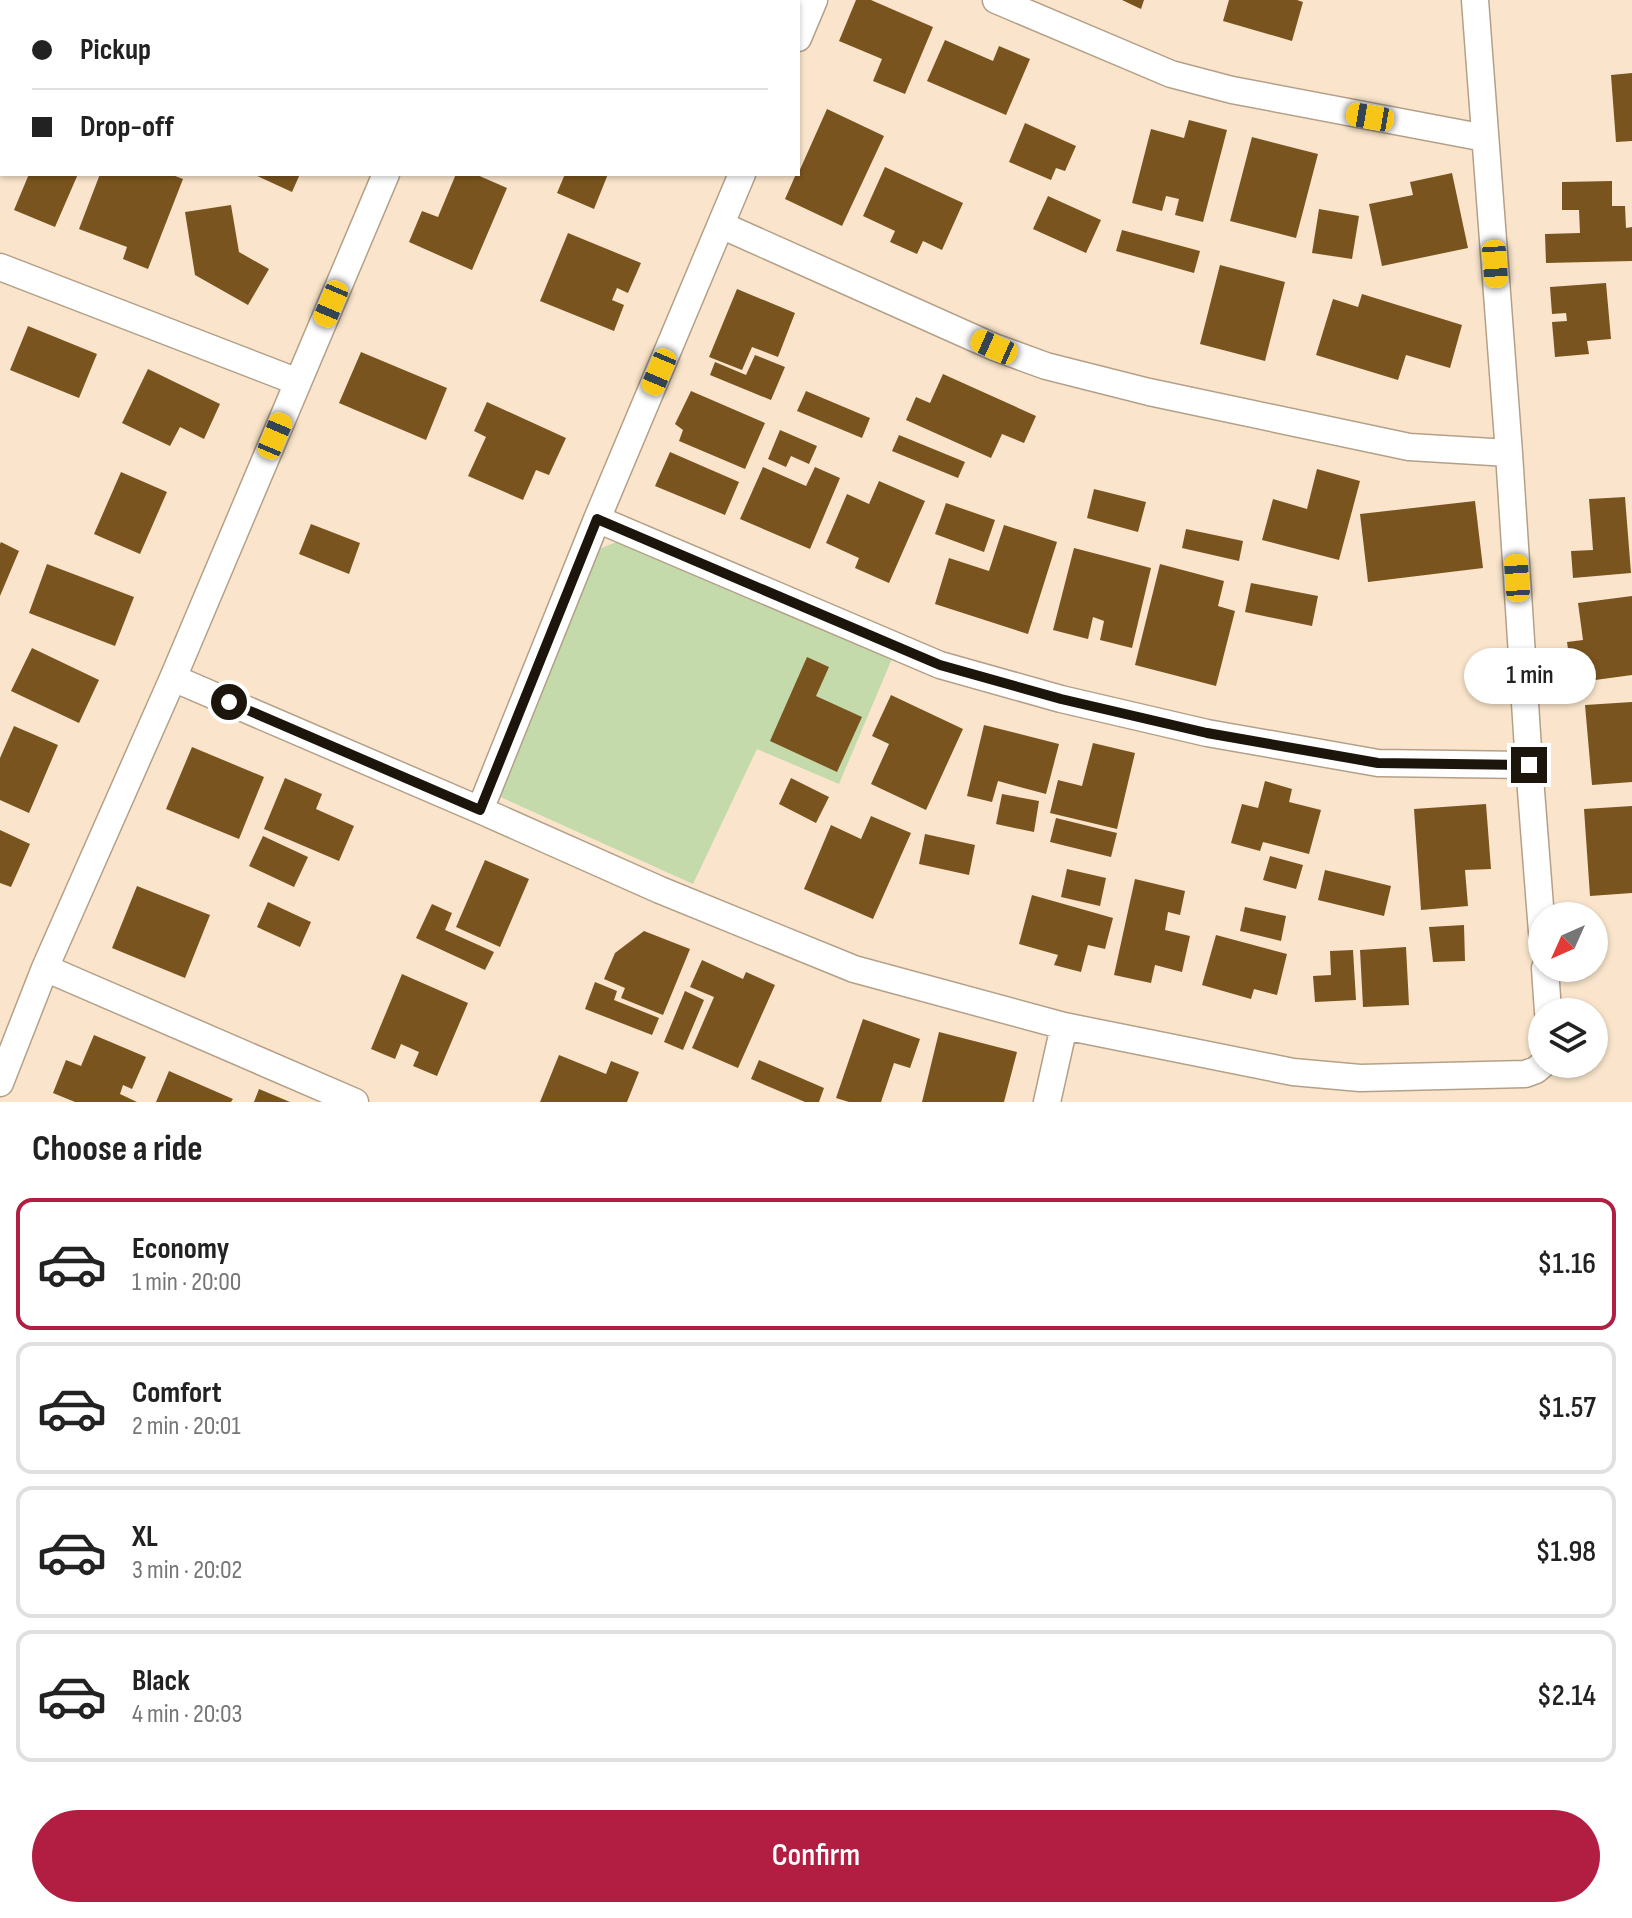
<!DOCTYPE html>
<html lang="en">
<head>
<meta charset="utf-8">
<style>
  body { margin:0; font-family:"Sofia Sans Condensed",sans-serif; background:#f6f6f6; color:#222; height:100vh; display:flex; flex-direction:column; font-size:30px; white-space:nowrap }
  * { box-sizing:border-box; margin:0 }
  p { font-size:26px; color:#767676 }
  .icon { flex:none; width:44px; height:44px; fill:none; stroke:currentColor; stroke-width:2; stroke-linecap:round; stroke-linejoin:round }
  .map { position:relative; height:1102px; overflow:hidden }
  .panel { display:flex; flex-direction:column; background:#fff; flex:1 }
  .panel>* { flex:none }
  .banner { position:absolute; left:0px; top:0px; width:800px; height:176px; box-shadow:0 2px 6px #0004; display:grid; align-content:center; height:176px; padding:0 32px; background:#fff }
  .needle { width:52px; rotate:225deg }
  .buttons { position:absolute; left:1528px; top:902px; display:grid; gap:16px }
  .buttons a { display:grid; place-items:center; width:80px; height:80px; border-radius:50%; background:#fff; box-shadow:0 2px 6px #0004; font-size:40px }
  .end { position:absolute; width:36px; height:36px; margin:-18px; border:10px solid #1c150c; background:#fff; box-shadow:0 0 0 4px #fff }
  .from { border-radius:50% }
  .bubble { position:absolute; height:56px; border-radius:28px; background:#fff; box-shadow:0 2px 6px #0004; font-size:26px; font-weight:600; line-height:56px; text-align:center }
  .car { position:absolute; width:24px; height:48px; margin:-24px -12px; border-radius:10px; box-shadow:0 0 6px 2px #0007; background:linear-gradient(#f5c518 24%,#345 0 40%,#f5c518 0 76%,#345 0 86%,#f5c518 0) }
  .banner b { display:flex; align-items:center; gap:28px; height:76px; font-size:30px }
  .banner b+b { border-top:2px solid #e0e0e0 }
  .banner i { width:20px; height:20px; background:#222 }
  ul { padding:0; list-style:none }
  li { display:flex; align-items:center; gap:24px; height:132px; margin:0 16px 12px; padding:0 16px; border:4px solid #e0e0e0; border-radius:16px }
  li div { flex:1 }
  li b { display:block; font-size:30px }
  li em { font-style:normal; font-weight:600 }
  li.on { border-color:#b11e42 }
  li>.icon { width:72px; height:72px; stroke-width:1.5 }
  h2 { padding:0 32px; font-size:36px; line-height:96px }
  .cta { display:flex; gap:16px; margin-top:auto; padding:16px 32px }
  .cta a { flex:1; height:92px; border-radius:48px; background:#b11e42; color:#fff; font-size:32px; font-weight:600; line-height:92px; text-align:center }
  .map>svg:first-child { display:block }
</style>
</head>
<body>
<div class="map">
<svg width="1632" height="1102" viewBox="0 0 1632 1102">
  <rect width="100%" height="100%" fill="#fae5cc"/>
  <!-- green -->
  <path fill="#c4daab" d="M624 539 894 654 839 784 757 749 693 884 496 795 594 551Z"/>
  <!-- building -->
  <path fill="#7a541e" d="M856 0H871L933 27 905 94 873 81 882 59 839 41Z
    M1122 0H1144L1141 9Z
    M1229 0H1297L1303 2 1292 41 1223 21Z
    M945 40 993 61 999 46 1030 59 1006 115 927 81Z
    M1632 73V141L1616 142 1611 75Z
    M827 109 884 136 842 226 785 199 796 174H798Z
    M1189 120 1227 130 1203 222 1175 215 1179 199 1166 196 1162 211 1132 203 1151 129 1184 138Z
    M1025 123 1076 146 1065 171 1056 168 1051 180 1009 162Z
    M1252 137 1318 154 1296 238 1230 221Z
    M885 167 963 203 942 250 923 241 917 254 890 242 895 231 863 216Z
    M1452 173 1468 248 1382 266 1369 204 1413 195 1410 182Z
    M29 174H78L55 227 14 210Z
    M100 174H170L183 179 148 269 123 259 127 247 79 229Z
    M253 174H300L292 192Z
    M456 174H475L507 188 472 270 409 242 422 211 438 217Z
    M565 174H608L594 209 557 193Z
    M1612 181V206H1625L1626 228 1632 227V261L1546 263 1545 234 1580 233 1579 210H1562V182Z
    M1048 196 1101 220 1086 253 1033 229Z
    M231 205 239 252 269 269 248 305 195 275 185 212Z
    M1319 209 1359 216 1352 259 1312 253Z
    M1122 230 1200 251 1194 273 1116 251Z
    M568 233 641 263 628 293 617 288 612 300 624 305 614 331 540 301Z
    M1220 265 1285 282 1265 361 1200 344Z
    M1606 283 1611 339 1587 341 1589 354 1555 357 1552 322 1567 321 1566 313 1552 314 1550 287Z
    M737 289 795 313 778 357 752 347 742 370 709 357Z
    M1362 294 1462 325 1450 368 1406 355 1398 380 1316 355 1333 299 1358 307Z
    M28 326 97 354 79 398 10 370Z
    M361 352 447 388 426 440 339 403Z
    M755 355 785 367 771 400 710 375 715 362 746 375Z
    M148 369 220 404 204 439 180 427 170 446 122 423Z
    M943 374 1036 416 1024 443 1002 434 991 458 906 420 916 397 930 403Z
    M691 391 765 423 745 469 679 441 683 430 675 424Z
    M806 391 870 418 862 438 797 411Z
    M487 402 566 438 549 475 536 470 523 500 468 476 486 437 474 431Z
    M780 430 817 446 809 464 791 456 786 467 768 459Z
    M899 435 965 462 958 478 892 451Z
    M670 452 739 482 725 515 655 486Z
    M763 467 806 486 815 467 840 478 810 549 740 519Z
    M1317 469 1360 481 1339 560 1262 540 1273 499 1307 509Z
    M121 472 167 492 140 554 94 534Z
    M879 481 925 501 889 583 855 568 859 558 826 543 847 494 869 504Z
    M1094 489 1146 502 1138 532 1087 518Z
    M1625 497 1631 573 1573 578 1571 551 1593 550 1589 499Z
    M1475 501 1483 568 1368 582 1360 514Z
    M946 503 995 520 984 552 935 534Z
    M311 524 360 543 349 574 299 554Z
    M1004 525 1057 542 1028 634 935 604 949 558 989 571Z
    M1186 529 1243 541 1239 561 1182 548Z
    M1 542 19 551 0 596V544Z
    M1074 548 1151 568 1132 648 1100 640 1104 621 1093 617 1088 639 1053 630Z
    M47 564 134 597 115 646 29 613Z
    M1160 564 1224 581 1218 606 1235 611 1216 686 1135 665Z
    M1251 583 1318 596 1312 626 1245 612Z
    M1632 596V675L1573 683 1567 642 1583 640 1578 603Z
    M32 648 99 680 79 723 11 691Z
    M807 657 829 667 816 696 862 717 837 772 770 741Z
    M891 695 963 729 926 810 871 784 889 744 872 736Z
    M1632 702V782L1592 785 1585 705Z
    M984 725 1059 744 1046 794 998 781 992 802 967 796Z
    M14 726 58 745 29 813 0 800V758Z
    M1093 743 1135 753 1117 829 1050 813 1058 780 1082 786Z
    M192 747 264 777 239 839 166 809Z
    M285 778 322 794 316 809 354 826 339 861 264 829Z
    M791 778 829 797 816 823 779 804Z
    M1265 781 1292 789 1289 802 1321 810 1309 854 1263 842 1260 851 1231 843 1242 804 1258 808Z
    M1002 794 1039 801 1034 832 996 824Z
    M1486 804 1491 869 1465 870 1468 906 1421 910 1414 809Z
    M1632 806V893L1590 896 1584 809Z
    M871 816 911 833 873 919 804 889 831 825 861 839Z
    M1056 818 1117 833 1111 857 1050 842Z
    M0 830 30 844 11 887 0 883Z
    M925 834 975 845 969 875 919 864Z
    M263 836 308 857 294 887 249 866Z
    M1270 856 1303 865 1296 889 1263 880Z
    M485 860 529 879 500 947 456 927Z
    M1067 869 1106 878 1100 906 1061 897Z
    M1325 870 1391 886 1384 916 1318 900Z
    M1135 879 1185 891 1180 915 1168 912 1165 930 1190 936 1182 972 1155 965 1151 983 1114 975Z
    M137 886 210 915 185 978 112 948Z
    M1032 895 1113 918 1105 949 1088 945 1081 972 1054 965 1058 955 1019 944Z
    M268 902 311 922 300 947 257 927Z
    M432 904 452 913 445 930 494 952 485 970 416 938Z
    M1245 907 1286 916 1281 941 1240 931Z
    M1464 925 1465 961 1433 962 1429 927Z
    M644 931 690 949 663 1015 621 998 625 988 604 979 615 953Z
    M1216 935 1287 954 1277 995 1254 989 1251 999 1202 985Z
    M1406 947 1409 1005 1363 1007 1360 950Z
    M1353 950 1356 1000 1315 1002 1313 976 1331 975 1330 951Z
    M702 960 743 979 746 972 775 985 738 1068 692 1048 714 997 690 987Z
    M402 974 468 1003 437 1076 413 1066 419 1052 401 1044 395 1059 371 1049Z
    M595 982 617 991 614 1000 659 1018 652 1035 585 1009Z
    M685 991 704 1000 683 1050 664 1042Z
    M863 1019 920 1039 910 1068 894 1063 881 1102H849L836 1098Z
    M939 1032 1017 1052 1004 1102H922Z
    M94 1035 146 1057 132 1089 123 1085 120 1094 137 1102H75L53 1093 66 1060 81 1066Z
    M559 1055 606 1074 611 1061 639 1072 627 1102H540Z
    M759 1060 824 1088 819 1102H805L751 1079Z
    M169 1071 233 1099 231 1102H156Z
    M259 1089 290 1102H254Z"/>
  <g fill="none" stroke-linecap="round" stroke-linejoin="round">
    <!-- street casing -->
    <g stroke="#b4a088" stroke-width="29">
      <path id="street" d="M177 0 181 2
        M996 0 1171 74 1232 90 1485 138
        M1475 0 1509 453 1529 765 1542 932
        M461 2 462 0
        M798 38 814 0
        M721 225 994 347 1046 366 1149 392 1409 447 1509 453
        M0 267 298 382
        M597 519 940 665 1061 699 1207 733 1378 763 1529 765
        M173 678 480 810 660 890 854 969 1064 1026 1293 1072 1360 1078 1525 1074 1536 1070 1543 1064
        M480 810 597 519 742 174
        M45 968 355 1102
        M1545 968 1548 1012
        M0 1083 45 968 173 678 386 174
        M1047 1102 1064 1026"/>
    </g>
    <!-- street -->
    <use href="#street" stroke="#fff" stroke-width="26"/>
  </g>
  <g fill="none" stroke-linecap="round" stroke-linejoin="round">
    <!-- route -->
    <path stroke="#1c150c" stroke-width="10" d="M229 702 480 810 597 519 940 665 1061 699 1207 733 1378 763 1529 765"/>
  </g>
</svg>
<div class="buttons">
<a><svg class="needle" viewBox="-14 -14 28 28"><path d="M0-13l5 13h-10z" fill="#e53935"/><path d="M0 13l5-13h-10z" fill="#767676"/></svg></a>
<a><svg class="icon" aria-label="layers" viewBox="0 0 24 24"><path d="M12 4l9 5-9 5-9-5zM3 14l9 5 9-5"/></svg></a>
</div>
<i class="end from" style="left:229px;top:702px"></i>
<i class="end" style="left:1529px;top:765px"></i>
<div class="bubble" style="left:1464px;top:648px;width:132px">1 min</div>
<i class="car" style="left:1370px;top:117px;rotate:280deg"></i>
<i class="car" style="left:1495px;top:264px;rotate:176deg"></i>
<i class="car" style="left:331px;top:304px;rotate:203deg"></i>
<i class="car" style="left:994px;top:347px;rotate:294deg"></i>
<i class="car" style="left:659px;top:372px;rotate:203deg"></i>
<i class="car" style="left:275px;top:436px;rotate:23deg"></i>
<i class="car" style="left:1517px;top:578px;rotate:356deg"></i>
<div class="banner">
<b><i class="from"></i>Pickup</b>
<b><i></i>Drop-off</b>
</div>
</div>
<section class="panel">
<h2>Choose a ride</h2>
<ul>
<li class="on"><svg class="icon" aria-label="car" viewBox="0 0 24 24"><path d="M5 17H2v-5l4-1 3-4h7l3 4 3 1v5h-3M9 17h6M6 11h13"/><circle cx="7" cy="17" r="2"/><circle cx="17" cy="17" r="2"/></svg><div><b>Economy</b><p>1 min · 20:00</p></div><em>$1.16</em></li>
<li><svg class="icon" aria-label="car" viewBox="0 0 24 24"><path d="M5 17H2v-5l4-1 3-4h7l3 4 3 1v5h-3M9 17h6M6 11h13"/><circle cx="7" cy="17" r="2"/><circle cx="17" cy="17" r="2"/></svg><div><b>Comfort</b><p>2 min · 20:01</p></div><em>$1.57</em></li>
<li><svg class="icon" aria-label="car" viewBox="0 0 24 24"><path d="M5 17H2v-5l4-1 3-4h7l3 4 3 1v5h-3M9 17h6M6 11h13"/><circle cx="7" cy="17" r="2"/><circle cx="17" cy="17" r="2"/></svg><div><b>XL</b><p>3 min · 20:02</p></div><em>$1.98</em></li>
<li><svg class="icon" aria-label="car" viewBox="0 0 24 24"><path d="M5 17H2v-5l4-1 3-4h7l3 4 3 1v5h-3M9 17h6M6 11h13"/><circle cx="7" cy="17" r="2"/><circle cx="17" cy="17" r="2"/></svg><div><b>Black</b><p>4 min · 20:03</p></div><em>$2.14</em></li>
</ul>
<div class="cta"><a>Confirm</a></div>
</section>
</body>
</html>
